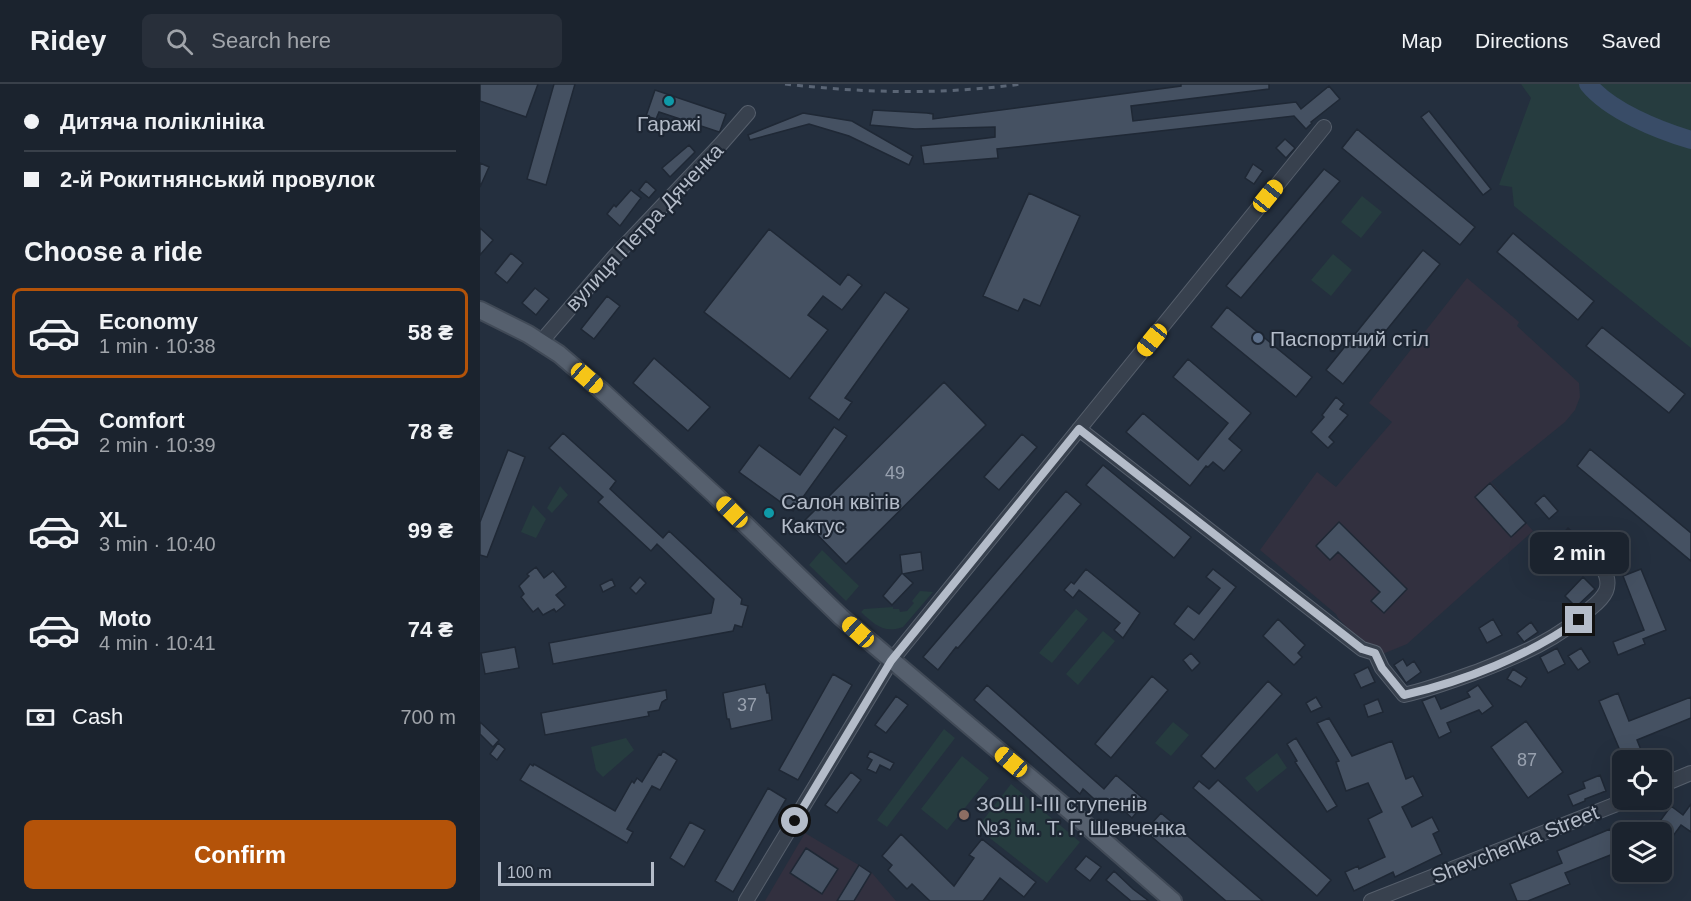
<!DOCTYPE html>
<html lang="en">
<head>
<meta charset="utf-8">
<style>
  body { margin:0; font-family:Arial,sans-serif; background:#282f3a; color:#f1f3f6; height:100vh; display:flex; flex-direction:column; font-size:22px; white-space:nowrap }
  * { box-sizing:border-box; margin:0 }
  p { font-size:20px; color:#a0a4aa }
  .icon { flex:none; width:33px; height:33px; fill:none; stroke:currentColor; stroke-width:2; stroke-linecap:round; stroke-linejoin:round }
  .map { position:relative; flex:1; overflow:hidden }
  .side { display:flex; flex-direction:column; background:#1b232e; width:480px }
  .side>* { flex:none }
  .banner { display:grid; align-content:center; height:132px; padding:0 24px; background:#1b232e }
  .fabs { position:absolute; left:1132px; top:666px; display:grid; gap:12px }
  .fabs a { display:grid; place-items:center; width:60px; height:60px; border-radius:9px; background:#1b232e; box-shadow:0 6px 24px #0002,0 0 0 2px #39404a; font-size:30px }
  .scale { position:absolute; left:18px; bottom:15px; width:156px; box-sizing:border-box; padding-left:6px; border:3px solid #b4bcc9; border-top:0; font-size:16px; line-height:21px; white-space:nowrap; color:#b4bcc9; -webkit-text-stroke:4px #1d2633; paint-order:stroke }
  .end { position:absolute; width:27px; height:27px; margin:-14px; border:8px solid #b4bcc9; background:#111; box-shadow:0 0 0 3px #111 }
  .from { border-radius:50% }
  .bubble { position:absolute; height:42px; border-radius:9px; background:#1b232e; box-shadow:0 6px 24px #0002,0 0 0 2px #39404a; font-size:20px; font-weight:600; line-height:42px; text-align:center }
  .car { position:absolute; width:18px; height:36px; margin:-18px -9px; border-radius:8px; box-shadow:0 0 4px 2px #0007; background:linear-gradient(#f5c518 24%,#345 0 40%,#f5c518 0 76%,#345 0 86%,#f5c518 0) }
  .banner b { display:flex; align-items:center; gap:21px; height:57px; font-size:22px }
  .banner b+b { border-top:2px solid #39404a }
  .banner i { width:15px; height:15px; background:#f1f3f6 }
  ul { padding:0; list-style:none }
  li { display:flex; align-items:center; gap:18px; height:90px; margin:0 12px 9px; padding:0 12px; border:3px solid transparent; border-radius:9px }
  li div { flex:1 }
  li b { display:block; font-size:22px }
  li em { font-style:normal; font-weight:600 }
  li.current { border-color:#b45309 }
  li>.icon { width:54px; height:54px; stroke-width:1.5 }
  h2 { padding:0 24px; font-size:27px; line-height:72px }
  .pay { display:flex; align-items:center; gap:15px; height:66px; padding:0 24px; font-size:22px }
  .pay p { margin-inline-start:auto }
  .cta { display:flex; gap:12px; margin-top:auto; padding:12px 24px }
  .cta a { flex:1; height:69px; border-radius:9px; background:#b45309; color:#fff; font-size:24px; font-weight:600; line-height:69px; text-align:center }
  header { display:flex; align-items:center; gap:36px; box-sizing:border-box; height:84px; padding:0 30px; background:#1b232e; border-bottom:2px solid #39404a }
  header strong { font-size:28px }
  nav { display:flex; gap:33px; margin-inline-start:auto; font-size:21px }
  .search { width:420px; height:54px; background:#282f3a; display:flex; align-items:center; gap:15px; box-sizing:border-box; padding:0 21px; border-radius:9px; color:#a0a4aa; font-size:22px }
  main { display:flex; flex:1; min-height:0 }
  .map>svg:first-child { display:block }
</style>
</head>
<body>
<header>
<strong>Ridey</strong>
<div class="search"><svg class="icon" aria-label="search" viewBox="0 0 24 24"><circle cx="10" cy="10" r="6"/><path d="M15 15l6 6"/></svg>Search here</div>
<nav><a>Map</a><a>Directions</a><a>Saved</a></nav>
</header>
<main>
<section class="side">
<div class="banner">
<b><i class="from"></i>Дитяча поліклініка</b>
<b><i></i>2-й Рокитнянський провулок</b>
</div>
<h2>Choose a ride</h2>
<ul>
<li class="current"><svg class="icon" aria-label="car" viewBox="0 0 24 24"><path d="M5 17H2v-5l4-1 3-4h7l3 4 3 1v5h-3M9 17h6M6 11h13"/><circle cx="7" cy="17" r="2"/><circle cx="17" cy="17" r="2"/></svg><div><b>Economy</b><p>1 min · 10:38</p></div><em>58 ₴</em></li>
<li><svg class="icon" aria-label="car" viewBox="0 0 24 24"><path d="M5 17H2v-5l4-1 3-4h7l3 4 3 1v5h-3M9 17h6M6 11h13"/><circle cx="7" cy="17" r="2"/><circle cx="17" cy="17" r="2"/></svg><div><b>Comfort</b><p>2 min · 10:39</p></div><em>78 ₴</em></li>
<li><svg class="icon" aria-label="car" viewBox="0 0 24 24"><path d="M5 17H2v-5l4-1 3-4h7l3 4 3 1v5h-3M9 17h6M6 11h13"/><circle cx="7" cy="17" r="2"/><circle cx="17" cy="17" r="2"/></svg><div><b>XL</b><p>3 min · 10:40</p></div><em>99 ₴</em></li>
<li><svg class="icon" aria-label="car" viewBox="0 0 24 24"><path d="M5 17H2v-5l4-1 3-4h7l3 4 3 1v5h-3M9 17h6M6 11h13"/><circle cx="7" cy="17" r="2"/><circle cx="17" cy="17" r="2"/></svg><div><b>Moto</b><p>4 min · 10:41</p></div><em>74 ₴</em></li>
</ul>
<div class="pay"><svg class="icon" aria-label="cash" viewBox="0 0 24 24"><path d="M3 7h18v10H3z"/><circle cx="12" cy="12" r="2"/></svg>Cash<p>700 m</p></div>
<div class="cta"><a>Confirm</a></div>
</section>
<div class="map">
<svg width="1211" height="817" viewBox="0 0 1211 817">
  <rect width="100%" height="100%" fill="#242f3e"/>
  <!-- medical -->
  <path fill="#32303f" d="M987 194 1039 238 1037 242 1099 299 1100 313 1095 326 1085 338 1011 398 1053 447 927 560 900 571 883 560 858 534 856 530 780 466 837 388 856 403 912 338 889 319Z
    M325 749 392 789 416 817H285Z"/>
  <!-- green -->
  <path fill="#263c3f" d="M1041 0H1211V264L1034 122 1032 103 1019 101 1051 14Z
    M882 112 902 128 881 154 861 138Z
    M853 170 872 186 851 212 831 196Z
    M80 402 88 411 72 429 67 424Z
    M53 421 66 435 56 454 41 448Z
    M342 466 379 502 366 517 329 481Z
    M440 507 453 508 423 543C404 550 394 540 381 528L384 525 413 523V525H419L420 528 427 527 434 519 432 517Z
    M596 525 608 535 572 579 559 569Z
    M623 547 635 557 598 601 586 590Z
    M693 638 709 651 691 672 675 659Z
    M464 645 475 654 407 743 397 736Z
    M146 654 154 666 123 693 116 686 111 663Z
    M797 669 807 684 777 708 765 694Z
    M482 672 509 694 467 746 441 725Z
    M531 700 600 758 567 799 497 744Z"/>
  <g fill="none" stroke-linecap="round" stroke-linejoin="round">
    <!-- river -->
    <path stroke="#394c67" stroke-width="18" d="M1108 0C1130 27 1178 46 1211 56"/>
  </g>
  <!-- building -->
  <path fill="#455162" stroke="#1f2835" stroke-width="1.5" d="M0 0H58L46 33 0 17Z
    M74 0H95L66 101 47 95Z
    M701 0H789V5L651 22 653 37 816 18 821 25 849 2 860 15 831 38 832 39 826 45 814 32 517 65 518 74 444 80 441 62 515 53V43L435 45 390 41 393 26 447 29 453 30V35L701 2Z
    M175 6 246 30 240 47 239 48 179 28 176 35 166 32Z
    M949 27 1011 105 1003 111 941 33Z
    M323 29 372 37 433 72 429 81 369 52 329 40 270 56 268 51Z
    M877 45 995 143 980 161 862 64Z
    M805 55 815 64 806 74 796 64Z
    M209 61 215 68 190 93 182 84Z
    M0 79 9 83 0 103Z
    M773 80 783 87 774 100 765 94Z
    M844 85 860 97 761 214 746 202Z
    M166 97 176 106 169 114 159 106Z
    M151 106 161 114 140 142 127 130 134 121 136 123Z
    M549 109 600 132 560 222 544 215 538 227 503 212Z
    M0 144 13 156 0 171Z
    M289 145 360 201 368 190 382 201 362 226 343 212 328 231 348 246 310 295 224 228Z
    M1033 149 1114 217 1098 236 1017 168Z
    M943 166 960 180 863 300 846 286Z
    M31 169 43 179 27 199 15 189Z
    M55 204 69 215 56 231 42 219Z
    M405 208 429 225 365 314 372 318 359 336 329 314Z
    M127 212 140 222 114 255 101 245Z
    M747 223 832 293 816 313 731 243Z
    M1122 243 1205 310 1189 329 1106 262Z
    M174 274 230 323 208 347 153 299Z
    M708 275 771 329 749 355 762 366 744 387 733 378 728 383 726 382 710 402 646 348 663 329 718 376 748 339 693 293Z
    M464 298 506 341 366 480 324 437Z
    M856 313 864 320 860 325 868 331 849 353 854 358 848 364 831 348 844 333 842 331Z
    M354 343 367 352 313 427 259 388 279 361 320 391Z
    M83 349 136 397 130 405 183 454 189 447 262 515 261 520 268 522 262 543 255 541 253 547 73 580 69 559 231 529 234 515 177 460 171 467 118 418 123 413 69 364Z
    M542 350 557 363 519 406 504 393Z
    M1110 365 1211 449V477L1097 382Z
    M28 366 45 373 7 473 0 471V438Z
    M623 381 711 453 694 474 606 401Z
    M1010 399 1046 439 1031 453 995 413Z
    M586 407 601 420 478 564 476 563 458 586 443 573Z
    M1064 411 1078 427 1069 435 1055 419Z
    M859 438 927 505 904 529 891 517 900 508 858 468 850 476 836 462Z
    M1088 444 1100 455 1088 469 1076 458Z
    M441 468 443 486 423 490 433 499 412 521 403 512 422 489 420 471Z
    M1071 472 1089 476 1086 490 1067 486Z
    M56 483 64 494 73 487 86 503 76 511 85 521 76 528 74 525 63 531 58 524 53 528 41 513 44 510 39 502 49 492 47 490Z
    M606 485 660 529 643 554 634 546 640 539 599 506 593 514 584 506 591 498 594 500Z
    M733 485 756 503 714 556 694 540 708 522 719 530 740 504 726 493Z
    M1161 485 1186 546 1163 555 1165 560 1138 571 1133 558 1164 546 1143 492Z
    M160 493 166 499 156 510 150 504Z
    M1103 493 1115 505 1096 523 1085 512Z
    M132 495 135 502 123 508 120 501Z
    M798 535 825 561 818 569 822 573 814 581 783 552Z
    M1013 535 1022 551 1007 559 999 544Z
    M1051 538 1058 548 1044 558 1037 549Z
    M35 563 39 584 5 590 1 569Z
    M1077 564 1085 580 1068 589 1060 573Z
    M1101 564 1110 578 1098 586 1088 572Z
    M711 569 720 579 712 587 703 576Z
    M923 575 927 582 934 577 941 588 926 599 914 581Z
    M888 583 895 598 881 604 874 590Z
    M1033 585 1047 594 1041 603 1027 595Z
    M353 590 372 601 318 696 299 686Z
    M672 592 688 606 631 674 615 660Z
    M788 597 802 610 735 685 721 672Z
    M285 600 287 609H289L292 636 251 645 249 635H247L243 609Z
    M507 601 624 705 636 691 666 717 652 734 631 715 623 723 603 705 600 710 494 616Z
    M998 601 1013 622 1002 630 999 626 967 639 971 648 959 654 942 617 955 612 961 625 990 613 987 608Z
    M186 606 187 615 182 618 179 626 168 628 169 632 65 651 61 629Z
    M1138 609 1149 637 1211 613V634L1157 656 1165 676H1144L1119 617Z
    M416 612 428 621 406 649 395 641Z
    M836 613 842 623 831 628 826 619Z
    M898 615 903 628 888 633 884 621Z
    M849 634 872 672 912 657 926 695 933 692 943 712 922 723 932 743 952 733 959 747 953 750 962 770 915 793 913 788 874 807 865 788 878 782 879 785 905 773 888 735 902 728 888 699 866 707 856 678 859 677 837 639Z
    M1046 637 1083 688 1048 714 1011 663Z
    M0 638 19 656 13 663 0 650Z
    M816 654 857 722 847 728 815 678 817 677 807 660Z
    M18 659 25 665 17 676 10 670Z
    M183 667 197 676 180 706 172 702 147 745 153 748 147 759 40 696 50 680 53 682 54 680 135 727 152 697 154 699 157 694 162 698 179 670 181 671Z
    M390 667 414 679 410 686 400 681 396 689 387 685 392 676 387 673Z
    M371 688 381 696 357 729 345 721Z
    M1120 691 1126 707 1105 715V717L1093 722 1088 711 1105 704 1103 698Z
    M738 696 851 796 837 812 713 704 719 697 729 705Z
    M288 704 306 715 253 808 235 797Z
    M1211 720V748L1201 741 1182 767V748H1172L1191 722 1203 731Z
    M681 729 783 817H746L665 747Z
    M210 738 225 746 204 783 190 774Z
    M1130 745 1138 768 1085 789 1090 800 1048 817H1037L1030 800 1082 779 1077 767Z
    M421 750 474 802 494 774 489 771 502 755 556 798 544 813 520 794 503 817H450L432 800 427 805 408 786 412 781 402 772Z
    M326 764 358 785 342 810 310 789Z
    M606 772 621 783 610 797 595 785Z
    M379 781 391 789 374 817H357Z
    M634 787 653 805 669 817H651L626 796Z"/>
  <g fill="none" stroke-linecap="round" stroke-linejoin="round">
    <!-- minor casing -->
    <g stroke="#565f6c" stroke-width="16">
      <path id="minor" d="M61 258 134 173 241 60 268 29
        M599 345 882 565 895 569 902 584 924 611C950 605 974 596 999 587 1040 571 1079 555 1111 524 1116 520 1123 514 1126 507 1132 492 1119 477 1109 467
        M1182 701 1211 689
        M266 817 411 577 844 43
        M891 817 1147 716"/>
    </g>
    <!-- major casing -->
    <g stroke="#414a57" stroke-width="20">
      <path id="major" d="M0 226 48 250 79 270 121 306 236 412 361 533 591 728 693 817"/>
    </g>
    <!-- minor -->
    <use href="#minor" stroke="#38414e" stroke-width="14"/>
    <!-- major -->
    <use href="#major" stroke="#56606e" stroke-width="16"/>
    <!-- rail -->
    <path stroke="#5a6575" stroke-width="3" stroke-dasharray="6 6" stroke-linecap="butt" d="M305 0C384 9 462 11 541 0"/>
  </g>
  <g fill="none" stroke-linecap="round" stroke-linejoin="round">
    <!-- route -->
    <path stroke="#b4bcc9" stroke-width="8" d="M315 737 411 577 599 345 882 565 895 569 902 584 924 611C985 597 1048 572 1099 536"/>
  </g>
  <!-- markers -->
  <g fill="#0f9aa8" stroke="#1d2633" stroke-width="2">
    <circle cx="189" cy="17" r="6"/>
    <circle cx="289" cy="429" r="6"/>
  </g>
  <circle fill="#5c6f8a" stroke="#1d2633" stroke-width="2" cx="778" cy="254" r="6"/>
  <circle fill="#8d6e63" stroke="#1d2633" stroke-width="2" cx="484" cy="731" r="6"/>
  <g text-anchor="middle" dominant-baseline="central" stroke-width="4.5" stroke-linejoin="round" paint-order="stroke">
    <!-- number labels -->
    <g font-size="18" fill="#98a1af">
      <text x="415" y="389">49</text>
      <text x="267" y="621">37</text>
      <text x="1047" y="676">87</text>
    </g>
    <!-- poi labels -->
    <g font-size="21" fill="#b4bcc9" stroke="#1d2633" text-anchor="start">
      <text x="189" y="39" text-anchor="middle">Гаражі</text>
      <text x="790" y="254">Паспортний стіл</text>
      <text x="301" y="417">Салон квітів<tspan x="301" dy="24">Кактус</tspan></text>
      <text x="496" y="719">ЗОШ І-ІІІ ступенів<tspan x="496" dy="24">№3 ім. Т. Г. Шевченка</tspan></text>
    </g>
    <!-- street labels -->
    <g font-size="21" fill="#b4bcc9" stroke="#1d2633">
      <text transform="translate(164 143) rotate(-47)">вулиця Петра Дяченка</text>
      <text transform="translate(1035 760) rotate(-22)">Shevchenka Street</text>
    </g>
  </g>
</svg>
<div class="fabs">
<a><svg class="icon" aria-label="locate" viewBox="0 0 24 24"><circle cx="12" cy="12" r="6"/><path d="M12 2v4M12 18v4M2 12h4M18 12h4"/></svg></a>
<a><svg class="icon" aria-label="layers" viewBox="0 0 24 24"><path d="M12 4l9 5-9 5-9-5zM3 14l9 5 9-5"/></svg></a>
</div>
<div class="scale">100 m</div>
<i class="end from" style="left:315px;top:737px"></i>
<i class="end" style="left:1099px;top:536px"></i>
<div class="bubble" style="left:1050px;top:448px;width:99px">2 min</div>
<i class="car" style="left:788px;top:112px;rotate:39deg"></i>
<i class="car" style="left:672px;top:256px;rotate:219deg"></i>
<i class="car" style="left:107px;top:294px;rotate:131deg"></i>
<i class="car" style="left:252px;top:428px;rotate:315deg"></i>
<i class="car" style="left:378px;top:548px;rotate:312deg"></i>
<i class="car" style="left:531px;top:678px;rotate:310deg"></i>
</div>
</main>
</body>
</html>
